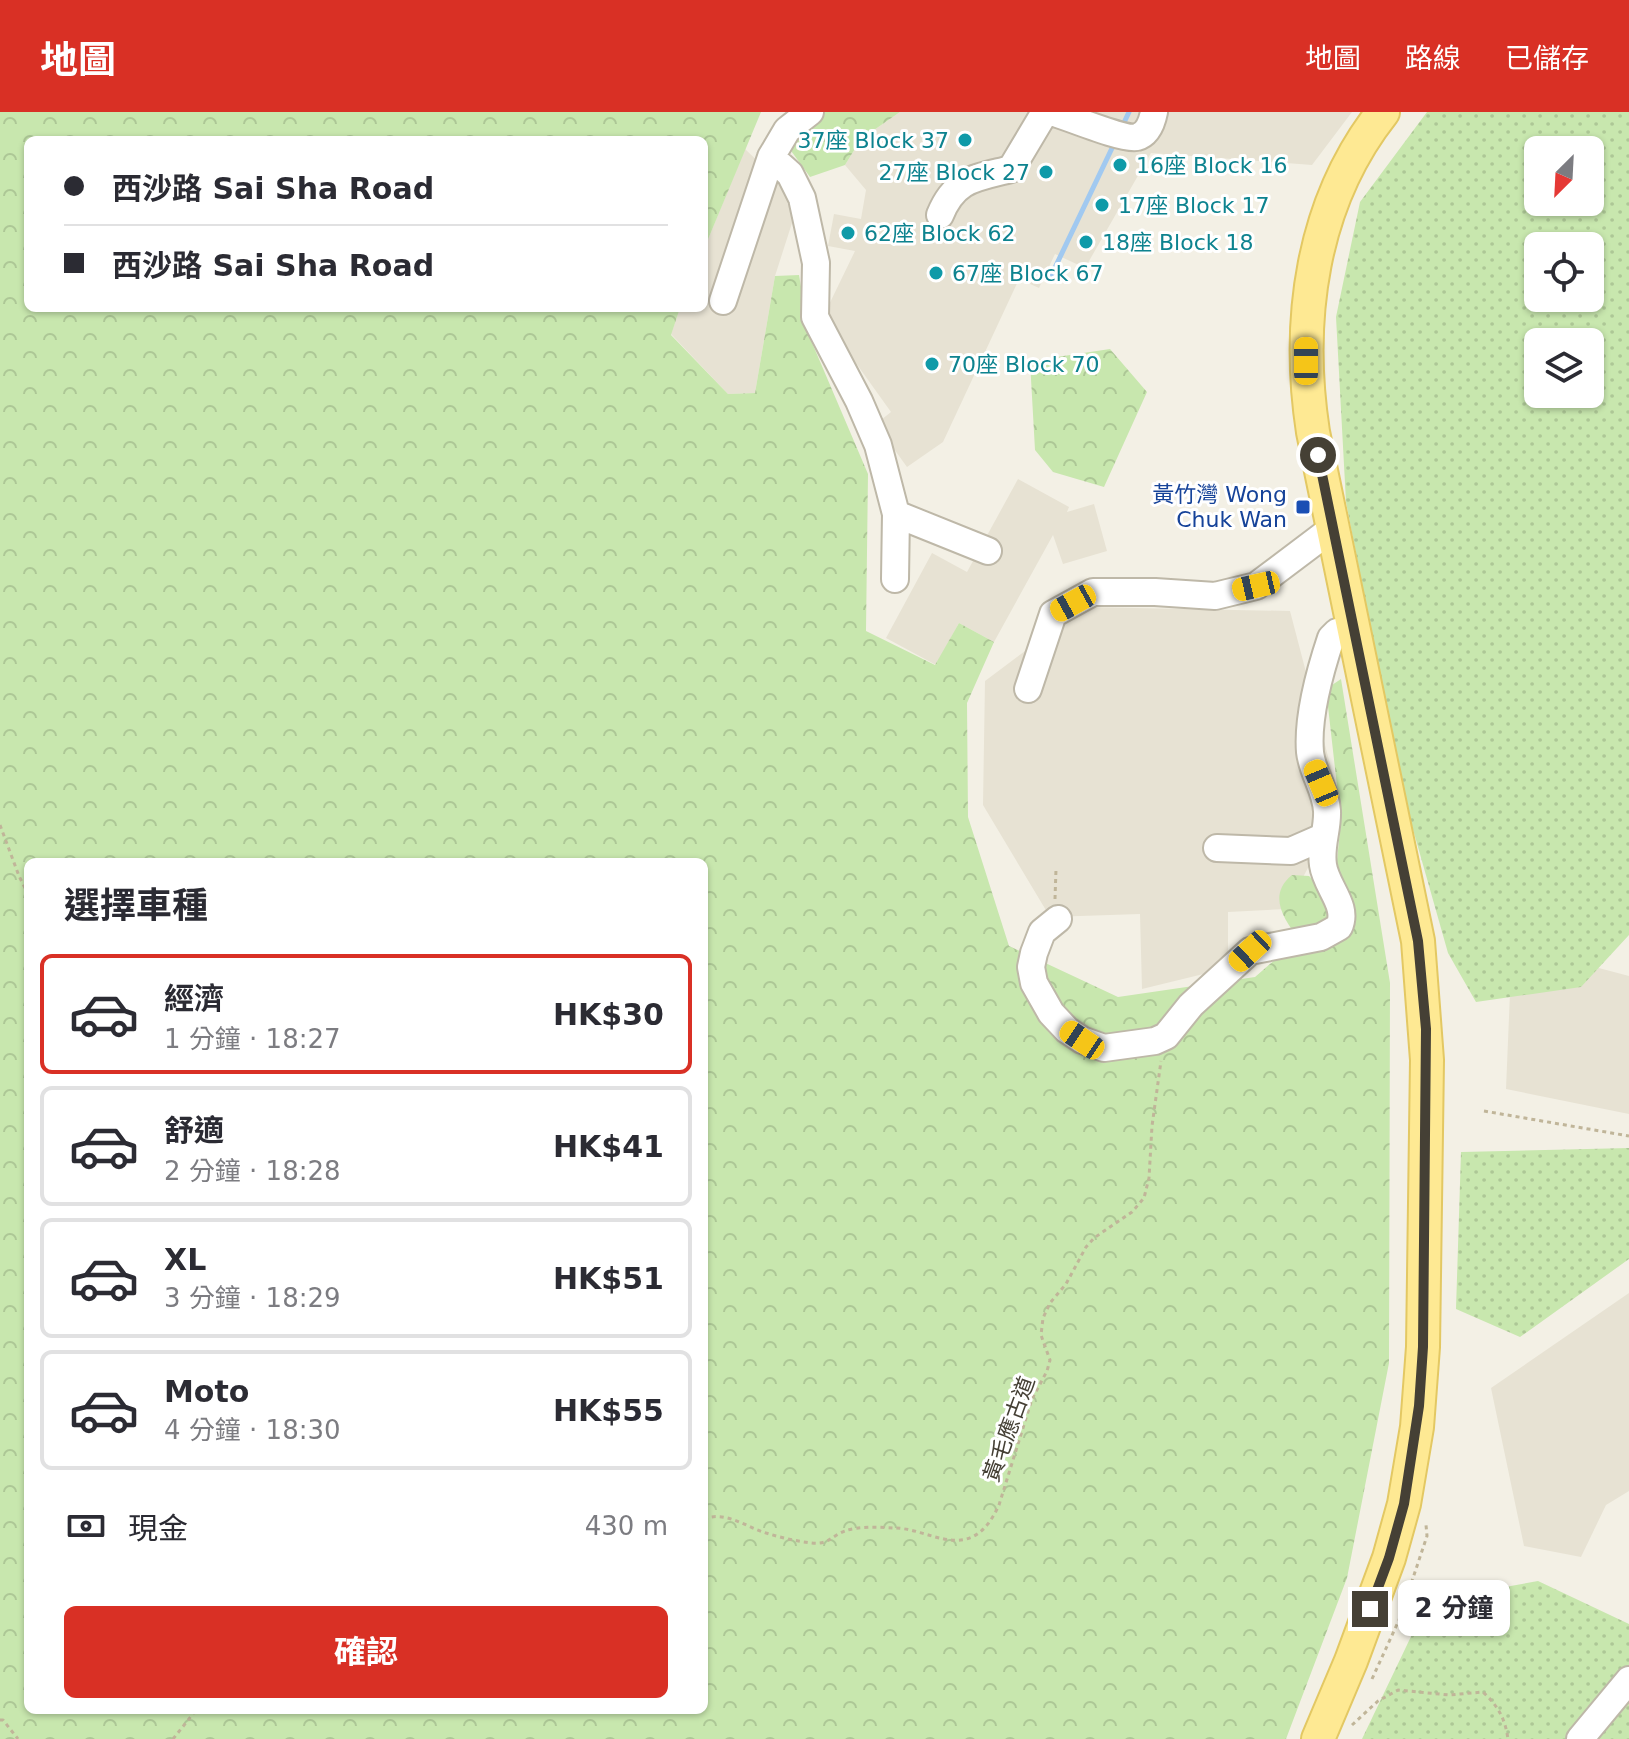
<!DOCTYPE html>
<html lang="zh-TW">
<head>
<meta charset="utf-8">
<style>
  body { margin:0; font-family:"DejaVu Sans","Noto Sans TC",sans-serif; background:#f2f2f3; color:#2b2b33; height:100vh; display:flex; flex-direction:column; font-size:30px; white-space:nowrap }
  * { box-sizing:border-box; margin:0 }
  p { font-size:26px; color:#7c7c81 }
  .icon { flex:none; width:44px; height:44px; fill:none; stroke:currentColor; stroke-width:2; stroke-linecap:round; stroke-linejoin:round }
  .map { position:relative; flex:1; overflow:hidden }
  .sheet { position:absolute; left:24px; top:746px; width:684px; height:856px; display:flex; flex-direction:column; background:#fff; border-radius:12px; box-shadow:0 2px 6px #0004 }
  .sheet>* { flex:none }
  .guide { position:absolute; left:24px; top:24px; width:684px; height:176px; border-radius:12px; box-shadow:0 2px 6px #0004; display:grid; align-content:center; height:176px; padding:0 40px; background:#fff }
  .needle { width:52px; rotate:204deg }
  .buttons { position:absolute; left:1524px; top:24px; display:grid; gap:16px }
  .buttons a { display:grid; place-items:center; width:80px; height:80px; border-radius:12px; background:#fff; box-shadow:0 2px 6px #0004; font-size:40px }
  .end { position:absolute; width:36px; height:36px; margin:-18px; border:10px solid #454035; background:#fff; box-shadow:0 0 0 4px #fff }
  .from { border-radius:50% }
  .bubble { position:absolute; height:56px; border-radius:12px; background:#fff; box-shadow:0 2px 6px #0004; font-size:26px; font-weight:700; line-height:56px; text-align:center }
  .car { position:absolute; width:24px; height:48px; margin:-24px -12px; border-radius:10px; box-shadow:0 0 6px 2px #0007; background:linear-gradient(#f5c518 24%,#345 0 40%,#f5c518 0 76%,#345 0 86%,#f5c518 0) }
  .guide b { display:flex; align-items:center; gap:28px; height:76px; font-size:30px }
  .guide b+b { border-top:2px solid #e1e1e2 }
  .guide i { width:20px; height:20px; background:#2b2b33 }
  ul { padding:0; list-style:none }
  li { display:flex; align-items:center; gap:24px; height:120px; margin:0 16px 12px; padding:0 24px; border:4px solid #e1e1e2; border-radius:12px }
  li div { flex:1 }
  li b { display:block; font-size:30px }
  li em { font-style:normal; font-weight:700 }
  li.current { border-color:#d93025 }
  li>.icon { width:72px; height:72px; stroke-width:1.5 }
  h2 { padding:0 40px; font-size:36px; line-height:96px }
  .pay { display:flex; align-items:center; gap:20px; height:88px; padding:0 40px; font-size:30px }
  .pay p { margin-inline-start:auto }
  .cta { display:flex; gap:16px; margin-top:auto; padding:16px 40px }
  .cta a { flex:1; height:92px; border-radius:12px; background:#d93025; color:#fff; font-size:32px; font-weight:700; line-height:92px; text-align:center }
  header { display:flex; align-items:center; gap:48px; box-sizing:border-box; height:112px; padding:0 40px; background:#d93025; color:#fff }
  header strong { font-size:38px }
  nav { display:flex; gap:44px; margin-inline-start:auto; font-size:28px }
  .map>svg:first-child { display:block }
</style>
</head>
<body>
<header>
<strong>地圖</strong>
<nav><a>地圖</a><a>路線</a><a>已儲存</a></nav>
</header>
<div class="map">
<svg width="1629" height="1627" viewBox="0 0 1629 1627">
  <defs>
    <pattern id="grass-dots" width="8" height="8" patternUnits="userSpaceOnUse" patternTransform="scale(2)"><rect width="8" height="8" fill="#c8e7ae"/><path d="M2 2h.1M6 6h.1" fill="none" stroke="#adc796" stroke-width="1.8" stroke-linecap="round"/></pattern>
    <pattern id="forest-crowns" width="20" height="18" patternUnits="userSpaceOnUse" patternTransform="scale(2)"><rect width="20" height="18" fill="#c8e7ae"/><path d="M2 6a3 3 0 1 1 6 0M12 15a3 3 0 1 1 6 0" fill="none" stroke="#adc796"/></pattern>
  </defs>
  <rect width="100%" height="100%" fill="#f3f0e5"/>
  <!-- residential -->
  <path fill="#e7e2d3" d="M900 0H1352L1312 53 1151 41 1085 156 1055 142 1039 176 1019 167 943 330 907 355 876 312 891 300 823 205 855 139 828 134 834 102 861 107 866 78 845 53 861 27Z
    M745 37 790 80 792 111 775 164 755 281 728 282 671 222 680 196H704V137Z
    M1018 367 1069 395 1067 400 1094 392 1107 439 1063 452 1053 423 994 530 959 511 936 553 886 526 932 441 967 460Z
    M1084 495 1290 499 1341 694 1286 797 1228 800V856L1142 877 1140 802 1050 805 983 693 985 569Z
    M1512 833 1629 864V1002L1506 977Z
    M1629 1181V1379L1606 1393 1581 1445 1524 1434 1491 1276Z"/>
  <!-- grass -->
  <path fill="url(#grass-dots)" fill-rule="evenodd" d="M1427 0H1629V823L1581 875 1476 890 1448 841 1401 675 1346 390 1336 205 1360 90ZM1538 38H1590V90H1538ZM1538 134H1590V186H1538ZM1538 230H1590V282H1538Z
    M1629 1036V1147L1520 1225 1456 1197 1461 1040Z
    M1538 1469 1629 1512V1627H1362L1428 1489Z"/>
  <!-- forest -->
  <path fill="url(#forest-crowns)" fill-rule="evenodd" d="M0 0H761L704 137V28H28V196H680L671 223 728 282 755 281 775 164 799 163 810 226 868 362 866 519 935 553 959 511 994 530 967 591 968 705 1009 834 1118 885 1255 865 1299 827C1284 808 1267 783 1292 763L1309 764 1333 788 1341 709 1326 577 1341 567 1390 871 1389 1251 1347 1466 1286 1627H0ZM28 750H704V1598H28Z
    M817 0H900L861 27 845 53 810 65 789 36Z
    M1110 237 1147 280 1104 375 1053 360 1035 338 1030 249Z"/>
  <g fill="none" stroke-linecap="round" stroke-linejoin="round">
    <!-- stream -->
    <path stroke="#a1c9f0" stroke-width="5" d="M1122 15 1129 0
      M1051 164 1114 32"/>
    <!-- minor casing -->
    <g stroke="#beb8a8" stroke-width="30">
      <path id="minor" d="M1052 0C1068 5 1126 29 1137 25 1148 22 1152 10 1154 0
        M771 45 790 62 802 86 816 151 815 205 859 289 878 333 896 402 895 467
        M940 103C955 66 976 66 1011 57L1045 0
        M723 189 771 45 787 18 810 0
        M896 402 988 439
        M1028 577 1053 502 1093 480H1155L1215 484 1256 474 1333 416
        M1217 736 1291 739 1323 725
        M1058 807 1042 820 1034 841 1031 855 1034 871 1051 901 1067 918 1082 928 1104 936 1155 929 1166 924 1191 893 1250 839 1321 825 1339 815C1349 794 1326 775 1323 753 1320 734 1328 717 1327 699 1326 678 1312 660 1310 640 1307 604 1320 559 1331 526L1337 520 1353 517
        M1580 1627 1629 1568"/>
    </g>
    <!-- major casing -->
    <g stroke="#e3c863" stroke-width="36">
      <path id="major" d="M1318 1627 1351 1549 1389 1446 1404 1392 1417 1315 1423 1235 1427 948 1418 829 1313 320C1296 209 1311 91 1383 0"/>
    </g>
    <!-- path -->
    <path stroke="#c0b599" stroke-width="3" stroke-dasharray="4 4" stroke-linecap="butt" d="M0 713 19 764 28 782
      M1055 787 1056 757
      M1484 999 1629 1024
      M704 1407C725 1399 743 1413 763 1420 778 1425 795 1429 811 1431 829 1433 831 1424 845 1419 858 1414 880 1415 894 1416 921 1416 948 1436 972 1425 985 1419 993 1406 999 1393L1032 1287 1047 1259 1050 1248 1041 1223 1043 1206 1050 1191 1066 1172 1086 1135 1094 1126 1132 1100 1144 1086 1149 1066 1152 1014 1161 949
      M1372 1567 1399 1508 1427 1424 1426 1413
      M0 1608H3L18 1627
      M1352 1613 1378 1589 1398 1578 1449 1583 1483 1580C1498 1594 1505 1606 1508 1627
      M173 1627 196 1598"/>
    <!-- minor -->
    <use href="#minor" stroke="#fff" stroke-width="26"/>
    <!-- major -->
    <use href="#major" stroke="#fee993" stroke-width="32"/>
  </g>
  <g fill="none" stroke-linecap="round" stroke-linejoin="round">
    <!-- route -->
    <path stroke="#454035" stroke-width="10" d="M1318 343 1418 829 1426 917 1423 1235 1419 1294 1404 1392 1389 1446 1370 1497"/>
  </g>
  <!-- markers -->
  <g fill="#0f9aa8" stroke="#fff" stroke-width="3">
    <circle cx="965" cy="28" r="8"/>
    <circle cx="1120" cy="53" r="8"/>
    <circle cx="1046" cy="60" r="8"/>
    <circle cx="1102" cy="93" r="8"/>
    <circle cx="848" cy="121" r="8"/>
    <circle cx="1086" cy="130" r="8"/>
    <circle cx="936" cy="161" r="8"/>
    <circle cx="932" cy="252" r="8"/>
  </g>
  <rect fill="#1a4fb4" stroke="#fff" stroke-width="3" x="1295" y="387" width="16" height="16" rx="4"/>
  <g text-anchor="middle" dominant-baseline="central" stroke-width="6" stroke-linejoin="round" paint-order="stroke">
    <!-- culture labels -->
    <g font-size="22" fill="#0d838f" stroke="#fff" text-anchor="start">
      <text x="949" y="28" text-anchor="end">37座 Block 37</text>
      <text x="1136" y="53">16座 Block 16</text>
      <text x="1030" y="60" text-anchor="end">27座 Block 27</text>
      <text x="1118" y="93">17座 Block 17</text>
      <text x="864" y="121">62座 Block 62</text>
      <text x="1102" y="130">18座 Block 18</text>
      <text x="952" y="161">67座 Block 67</text>
      <text x="948" y="252">70座 Block 70</text>
    </g>
    <!-- transit labels -->
    <g font-size="22" fill="#164399" stroke="#fff" text-anchor="end">
      <text x="1287" y="382">黃竹灣 Wong<tspan x="1287" dy="25">Chuk Wan</tspan></text>
    </g>
    <!-- street labels -->
    <g font-size="22" fill="#454035" stroke="#fff">
      <text transform="translate(1009 1317) rotate(-70)">黃毛應古道</text>
    </g>
  </g>
</svg>
<div class="buttons">
<a><svg class="needle" viewBox="-14 -14 28 28"><path d="M0-13l5 13h-10z" fill="#e53935"/><path d="M0 13l5-13h-10z" fill="#7c7c81"/></svg></a>
<a><svg class="icon" aria-label="locate" viewBox="0 0 24 24"><circle cx="12" cy="12" r="6"/><path d="M12 2v4M12 18v4M2 12h4M18 12h4"/></svg></a>
<a><svg class="icon" aria-label="layers" viewBox="0 0 24 24"><path d="M12 4l9 5-9 5-9-5zM3 14l9 5 9-5"/></svg></a>
</div>
<i class="end from" style="left:1318px;top:343px"></i>
<i class="end" style="left:1370px;top:1497px"></i>
<div class="bubble" style="left:1398px;top:1468px;width:112px">2 分鐘</div>
<i class="car" style="left:1306px;top:249px;rotate:0deg"></i>
<i class="car" style="left:1256px;top:474px;rotate:257deg"></i>
<i class="car" style="left:1073px;top:491px;rotate:241deg"></i>
<i class="car" style="left:1321px;top:671px;rotate:337deg"></i>
<i class="car" style="left:1250px;top:839px;rotate:227deg"></i>
<i class="car" style="left:1082px;top:928px;rotate:304deg"></i>
<div class="guide">
<b><i class="from"></i>西沙路 Sai Sha Road</b>
<b><i></i>西沙路 Sai Sha Road</b>
</div>
<section class="sheet">
<h2>選擇車種</h2>
<ul>
<li class="current"><svg class="icon" aria-label="car" viewBox="0 0 24 24"><path d="M5 17H2v-5l4-1 3-4h7l3 4 3 1v5h-3M9 17h6M6 11h13"/><circle cx="7" cy="17" r="2"/><circle cx="17" cy="17" r="2"/></svg><div><b>經濟</b><p>1 分鐘 · 18:27</p></div><em>HK$30</em></li>
<li><svg class="icon" aria-label="car" viewBox="0 0 24 24"><path d="M5 17H2v-5l4-1 3-4h7l3 4 3 1v5h-3M9 17h6M6 11h13"/><circle cx="7" cy="17" r="2"/><circle cx="17" cy="17" r="2"/></svg><div><b>舒適</b><p>2 分鐘 · 18:28</p></div><em>HK$41</em></li>
<li><svg class="icon" aria-label="car" viewBox="0 0 24 24"><path d="M5 17H2v-5l4-1 3-4h7l3 4 3 1v5h-3M9 17h6M6 11h13"/><circle cx="7" cy="17" r="2"/><circle cx="17" cy="17" r="2"/></svg><div><b>XL</b><p>3 分鐘 · 18:29</p></div><em>HK$51</em></li>
<li><svg class="icon" aria-label="car" viewBox="0 0 24 24"><path d="M5 17H2v-5l4-1 3-4h7l3 4 3 1v5h-3M9 17h6M6 11h13"/><circle cx="7" cy="17" r="2"/><circle cx="17" cy="17" r="2"/></svg><div><b>Moto</b><p>4 分鐘 · 18:30</p></div><em>HK$55</em></li>
</ul>
<div class="pay"><svg class="icon" aria-label="cash" viewBox="0 0 24 24"><path d="M3 7h18v10H3z"/><circle cx="12" cy="12" r="2"/></svg>現金<p>430 m</p></div>
<div class="cta"><a>確認</a></div>
</section>
</div>
</body>
</html>
